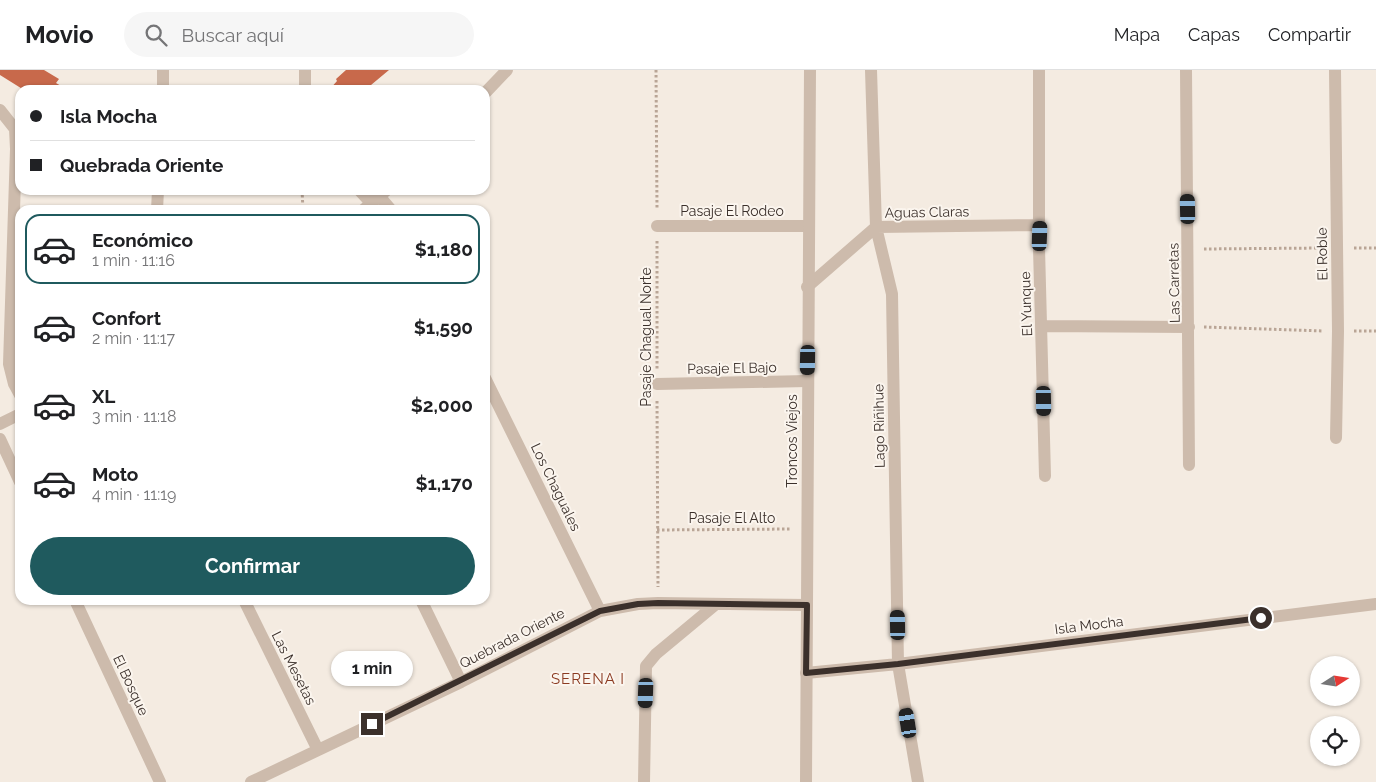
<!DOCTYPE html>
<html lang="es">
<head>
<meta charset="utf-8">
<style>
  body { margin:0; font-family:Raleway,sans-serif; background:#f6f6f6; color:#202124; height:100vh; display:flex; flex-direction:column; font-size:19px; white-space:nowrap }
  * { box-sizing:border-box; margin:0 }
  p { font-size:16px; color:#757577 }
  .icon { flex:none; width:28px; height:28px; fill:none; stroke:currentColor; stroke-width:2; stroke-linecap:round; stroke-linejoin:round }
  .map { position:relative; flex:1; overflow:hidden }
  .details { position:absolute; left:15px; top:135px; width:475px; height:400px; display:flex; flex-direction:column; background:#fff; border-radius:15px; box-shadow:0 1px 4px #0004 }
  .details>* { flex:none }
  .banner { position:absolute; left:15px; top:15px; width:475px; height:110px; border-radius:15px; box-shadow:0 1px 4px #0004; display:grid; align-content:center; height:110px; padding:0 15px; background:#fff }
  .needle { width:32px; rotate:78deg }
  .tools { position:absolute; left:1310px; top:586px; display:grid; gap:10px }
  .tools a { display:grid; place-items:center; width:50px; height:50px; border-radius:50%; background:#fff; box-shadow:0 1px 4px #0004; font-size:25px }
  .end { position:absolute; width:22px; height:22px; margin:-11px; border:6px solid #3b302b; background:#fff; box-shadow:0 0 0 2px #fff }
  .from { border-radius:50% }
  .bubble { position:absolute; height:35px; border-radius:18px; background:#fff; box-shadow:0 1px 4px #0004; font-size:16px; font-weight:700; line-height:35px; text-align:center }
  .car { position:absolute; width:15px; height:30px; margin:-15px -8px; border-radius:6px; box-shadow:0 0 4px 1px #0007; background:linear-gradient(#222 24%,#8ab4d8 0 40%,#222 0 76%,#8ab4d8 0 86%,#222 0) }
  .banner b { display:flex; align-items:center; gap:18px; height:48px; font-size:19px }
  .banner b+b { border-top:1px solid #e0e0e0 }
  .banner i { width:12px; height:12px; background:#202124 }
  ul { padding:9px 0 0; list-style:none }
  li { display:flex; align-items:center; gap:15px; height:70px; margin:0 10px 8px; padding:0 5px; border:2px solid transparent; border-radius:15px }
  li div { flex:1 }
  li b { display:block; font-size:19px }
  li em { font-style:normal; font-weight:700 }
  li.selected { border-color:#1f5a5e }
  li>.icon { width:45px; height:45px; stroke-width:1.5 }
  .button { display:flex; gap:10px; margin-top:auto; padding:10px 15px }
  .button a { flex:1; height:58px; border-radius:30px; background:#1f5a5e; color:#fff; font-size:20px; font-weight:700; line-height:58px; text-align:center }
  header { display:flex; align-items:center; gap:30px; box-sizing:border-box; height:70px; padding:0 25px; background:#fff; border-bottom:1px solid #e0e0e0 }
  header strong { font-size:24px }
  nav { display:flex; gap:28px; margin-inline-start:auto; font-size:18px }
  .search { width:350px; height:45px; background:#f6f6f6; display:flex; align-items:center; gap:12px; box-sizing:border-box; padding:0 18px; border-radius:28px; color:#757577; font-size:19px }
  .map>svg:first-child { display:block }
</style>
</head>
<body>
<header>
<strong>Movio</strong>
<div class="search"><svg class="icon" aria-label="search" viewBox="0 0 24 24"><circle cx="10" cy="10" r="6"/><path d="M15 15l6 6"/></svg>Buscar aquí</div>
<nav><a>Mapa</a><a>Capas</a><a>Compartir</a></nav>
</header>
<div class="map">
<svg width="1376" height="712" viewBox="0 0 1376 712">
  <rect width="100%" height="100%" fill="#f4ebe1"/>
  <!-- building -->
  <path fill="#c8694b" d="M0 0H44L59 9 56 13 68 20H24L0 5Z
    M346 0H389L365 20H329L337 11 336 9Z"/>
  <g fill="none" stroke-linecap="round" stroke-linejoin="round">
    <!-- path -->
    <path stroke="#b9a596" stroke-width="3" stroke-dasharray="2.5 2.5" stroke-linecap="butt" d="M656 0 657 139
      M302 120 303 140
      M657 171V299
      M1354 178H1376
      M1204 179 1322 178
      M1204 257 1323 261
      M1354 261H1376
      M657 331 658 517
      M657 460 791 459"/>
    <!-- minor -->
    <path stroke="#cdbbac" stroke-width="12" d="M163 0V20
      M305 0V20
      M871 0 876 157 892 224 898 594 918 712
      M1039 0V178L1045 406
      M1186 0 1189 395
      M1335 0 1338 261 1336 368
      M0 40 15 59 16 79 9 294 14 314 20 325
      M359 120 371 133
      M380 127 391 140
      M157 140 158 120
      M657 156H808
      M807 217 876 157 1040 155
      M1042 256 1189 257
      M485 308 600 541
      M657 314 807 311
      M0 369 20 412
      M75 530 160 712
      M244 530 318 680
      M421 530 461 612
      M806 603 898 594 1376 534
      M251 712 461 612 600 541 638 534 658 533 807 535
      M644 712 646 596 656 584 715 535"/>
    <!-- tertiary -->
    <path stroke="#cdbbac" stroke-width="12" d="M485 23 507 0
      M363 140 387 120
      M0 354 20 344
      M806 712 810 0"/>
  </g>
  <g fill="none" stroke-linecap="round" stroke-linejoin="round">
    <!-- route -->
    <path stroke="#3b302b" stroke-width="6" d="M372 654 600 541 638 534 658 533 807 535 806 603 898 594 1261 548"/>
  </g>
  <g text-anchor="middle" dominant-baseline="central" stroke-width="4" stroke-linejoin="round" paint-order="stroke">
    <!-- street labels -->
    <g font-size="14" fill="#3b302b" stroke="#fbf5ee">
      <text x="732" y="141">Pasaje El Rodeo</text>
      <text transform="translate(927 142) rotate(-1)">Aguas Claras</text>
      <text transform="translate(1322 184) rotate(-91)">El Roble</text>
      <text transform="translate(1174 213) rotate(-91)">Las Carretas</text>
      <text transform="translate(1026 234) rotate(-92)">El Yunque</text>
      <text transform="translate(646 267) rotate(-90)">Pasaje Chagual Norte</text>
      <text transform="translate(732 298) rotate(-1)">Pasaje El Bajo</text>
      <text transform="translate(879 356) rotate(-91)">Lago Riñihue</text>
      <text transform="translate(792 371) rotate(-90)">Troncos Viejos</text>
      <text transform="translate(556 417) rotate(64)">Los Chaguales</text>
      <text x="732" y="448">Pasaje El Alto</text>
      <text transform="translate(1089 555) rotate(-7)">Isla Mocha</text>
      <text transform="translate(512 568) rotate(-27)">Quebrada Oriente</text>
      <text transform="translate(294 598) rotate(63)">Las Mesetas</text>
      <text transform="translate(131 615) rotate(65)">El Bosque</text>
    </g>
    <!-- neighbourhood labels -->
    <g font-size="15" letter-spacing="1" fill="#8c3b22" stroke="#fbf5ee">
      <text x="588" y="609">SERENA I</text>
    </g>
  </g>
</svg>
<div class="tools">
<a><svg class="needle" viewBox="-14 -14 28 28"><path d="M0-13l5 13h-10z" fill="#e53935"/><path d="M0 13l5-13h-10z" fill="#757577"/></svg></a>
<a><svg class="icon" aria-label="locate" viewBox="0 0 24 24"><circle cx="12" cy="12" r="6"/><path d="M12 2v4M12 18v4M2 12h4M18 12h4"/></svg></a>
</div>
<i class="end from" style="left:1261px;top:548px"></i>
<i class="end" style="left:372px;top:654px"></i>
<div class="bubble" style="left:331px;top:581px;width:82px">1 min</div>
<i class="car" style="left:1188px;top:139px;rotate:359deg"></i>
<i class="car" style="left:1040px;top:166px;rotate:2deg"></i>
<i class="car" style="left:808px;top:290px;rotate:181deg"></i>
<i class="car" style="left:1044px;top:331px;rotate:179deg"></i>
<i class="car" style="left:898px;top:555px;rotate:359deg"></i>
<i class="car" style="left:646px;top:623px;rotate:182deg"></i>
<i class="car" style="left:908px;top:653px;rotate:351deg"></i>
<div class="banner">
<b><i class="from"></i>Isla Mocha</b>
<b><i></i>Quebrada Oriente</b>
</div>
<section class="details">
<ul>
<li class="selected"><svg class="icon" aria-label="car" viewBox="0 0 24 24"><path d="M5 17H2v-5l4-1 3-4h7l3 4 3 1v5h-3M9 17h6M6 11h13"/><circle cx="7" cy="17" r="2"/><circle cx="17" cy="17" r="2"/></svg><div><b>Económico</b><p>1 min · 11:16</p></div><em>$1,180</em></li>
<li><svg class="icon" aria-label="car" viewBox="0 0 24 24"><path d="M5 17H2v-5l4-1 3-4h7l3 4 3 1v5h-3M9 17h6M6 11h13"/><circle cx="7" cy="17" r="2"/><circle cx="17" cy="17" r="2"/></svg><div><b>Confort</b><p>2 min · 11:17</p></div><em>$1,590</em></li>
<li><svg class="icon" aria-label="car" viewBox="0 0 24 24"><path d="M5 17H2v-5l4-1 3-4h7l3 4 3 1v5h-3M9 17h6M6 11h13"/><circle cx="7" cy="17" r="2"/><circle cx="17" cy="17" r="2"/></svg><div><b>XL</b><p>3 min · 11:18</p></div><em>$2,000</em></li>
<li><svg class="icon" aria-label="car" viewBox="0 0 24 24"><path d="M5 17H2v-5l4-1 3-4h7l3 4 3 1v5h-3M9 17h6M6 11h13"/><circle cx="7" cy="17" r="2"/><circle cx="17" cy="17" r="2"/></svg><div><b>Moto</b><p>4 min · 11:19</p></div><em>$1,170</em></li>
</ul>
<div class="button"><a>Confirmar</a></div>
</section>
</div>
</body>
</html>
